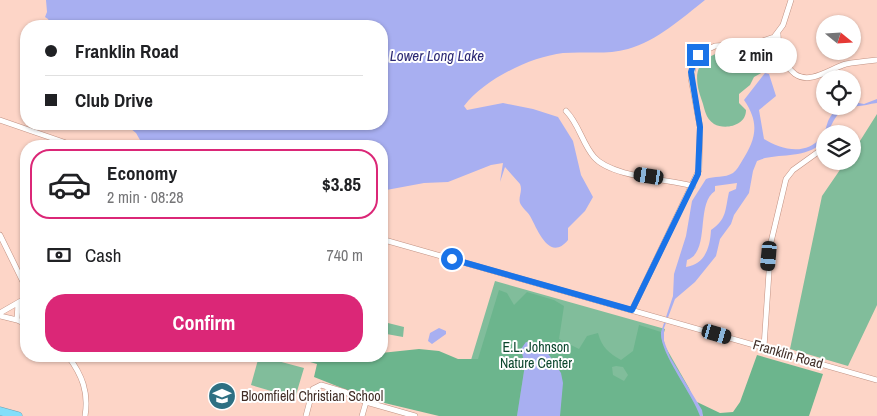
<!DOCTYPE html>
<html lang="en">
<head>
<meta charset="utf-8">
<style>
  body { margin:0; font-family:"Archivo Narrow",sans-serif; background:#f6f6f6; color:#202124; height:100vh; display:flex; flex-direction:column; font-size:19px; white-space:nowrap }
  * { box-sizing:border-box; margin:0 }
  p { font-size:16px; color:#757577 }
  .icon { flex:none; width:28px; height:28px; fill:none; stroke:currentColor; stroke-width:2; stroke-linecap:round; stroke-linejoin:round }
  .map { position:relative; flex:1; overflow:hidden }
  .panel { position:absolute; left:20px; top:140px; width:368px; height:222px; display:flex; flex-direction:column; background:#fff; border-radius:20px; box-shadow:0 1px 4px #0004 }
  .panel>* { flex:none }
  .top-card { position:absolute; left:20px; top:20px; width:368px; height:110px; border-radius:20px; box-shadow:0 1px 4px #0004; display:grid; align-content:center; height:110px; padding:0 25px; background:#fff }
  .needle { width:32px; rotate:108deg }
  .tools { position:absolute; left:816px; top:15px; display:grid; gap:10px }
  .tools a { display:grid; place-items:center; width:45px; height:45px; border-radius:50%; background:#fff; box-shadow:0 1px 4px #0004; font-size:25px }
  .end { position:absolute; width:22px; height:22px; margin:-11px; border:6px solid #1a73e8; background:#fff; box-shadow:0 0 0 2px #fff }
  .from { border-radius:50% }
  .bubble { position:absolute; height:35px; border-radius:18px; background:#fff; box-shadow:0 1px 4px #0004; font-size:16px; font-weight:800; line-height:35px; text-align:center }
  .car { position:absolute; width:15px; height:30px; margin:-15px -8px; border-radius:6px; box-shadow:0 0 4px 1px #0007; background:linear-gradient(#222 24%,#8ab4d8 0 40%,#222 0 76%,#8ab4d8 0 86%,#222 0) }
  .top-card b { display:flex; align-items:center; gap:18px; height:48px; font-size:19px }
  .top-card b+b { border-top:1px solid #e0e0e0 }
  .top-card i { width:12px; height:12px; background:#202124 }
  ul { padding:9px 0 0; list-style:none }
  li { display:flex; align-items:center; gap:15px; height:70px; margin:0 10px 8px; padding:0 15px; border:2px solid #e0e0e0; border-radius:20px }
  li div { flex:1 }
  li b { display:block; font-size:19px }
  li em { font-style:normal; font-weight:800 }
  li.selected { border-color:#db2777 }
  li>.icon { width:45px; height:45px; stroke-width:1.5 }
  .pay { display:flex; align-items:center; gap:12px; height:55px; padding:0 25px; font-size:19px }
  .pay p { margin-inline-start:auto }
  .primary-button { display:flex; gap:10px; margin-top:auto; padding:10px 25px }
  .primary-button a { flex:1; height:58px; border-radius:20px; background:#db2777; color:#fff; font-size:20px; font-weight:800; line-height:58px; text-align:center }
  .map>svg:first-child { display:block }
</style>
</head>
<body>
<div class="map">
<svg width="877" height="416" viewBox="0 0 877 416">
  <rect width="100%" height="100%" fill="#fdd5c7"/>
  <!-- green -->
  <path fill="#81bd9b" d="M739 48 754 49 766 54 767 70 754 77 750 85 739 94V103L746 110C746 126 725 130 714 124 705 118 705 109 702 101 688 63 705 54 739 48Z
    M877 114V305L848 366 790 349 822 196 846 161H852L853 152Z
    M495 281 665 329 663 336 665 346 689 388 701 416H454Z
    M26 302V322L19 317V308Z
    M384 322 404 327 403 337 381 333Z
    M259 356 304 368 295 398 251 385Z"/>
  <!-- forest -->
  <path fill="#6cb58d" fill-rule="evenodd" d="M499 290 507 293 514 305 527 292 554 300 564 306 559 339 579 349 587 336 598 333C602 348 609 353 621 360L633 351 639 325 661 332C660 352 692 393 700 416H560C562 378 567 379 543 346L527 342 522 352 525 365 517 416H439L372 400 314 377 317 364 289 356H381V353L419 349 439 351 458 359H478ZM616 366 623 367 628 375 624 381 613 375 612 367Z
    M757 355 823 374 809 416H703L697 402 720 413 733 412 740 402Z"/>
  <!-- water -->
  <path fill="#a8aff1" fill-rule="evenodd" d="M46 0H705C682 18 657 41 628 49 607 55 584 51 563 53 530 57 485 79 464 106L467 110 503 103 533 109 558 117 573 141 581 175 593 197 585 211 568 228V240C549 263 537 228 530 216 528 212 522 208 520 203 518 197 523 191 520 184L505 167 500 182 503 163 491 165 448 182 424 183 381 191V146H150L140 140 136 133 125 124H381V26H51L48 19 45 17 47 12Z
    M765 73 769 74 776 96 759 110 764 139C781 150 807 156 821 137 826 132 826 125 829 119 831 115 835 111 838 106H851C831 111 831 136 818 146 801 159 772 153 757 161L753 171 749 193 734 215 731 224 720 239 716 256 695 282 675 299 664 328V341L670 357 702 410 703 416H700C692 393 659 352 661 332L673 296 674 274 686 236 692 201 706 179C714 176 725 178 733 173 737 170 739 166 742 161 756 139 760 123 744 100ZM737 183 736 189 729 192C725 210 727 219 711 230 710 248 705 264 686 267L687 260C711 252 695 204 715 191V186Z
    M877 99V103C868 104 862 107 852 106L853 102 864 104Z
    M439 328 446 331V334L432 344 428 341 430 333Z
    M526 342 543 346 561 373 563 383 560 416H517L525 365 521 349Z"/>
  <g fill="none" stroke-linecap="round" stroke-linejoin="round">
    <!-- minor casing -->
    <g stroke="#c19283" stroke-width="6">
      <path id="minor" d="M778 34 779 52
        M763 42C781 52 782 64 795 74 810 85 831 68 846 64 856 62 867 61 877 60
        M566 111C579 124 582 143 594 157 611 177 667 179 693 186
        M0 120 75 146
        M0 235 26 288
        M381 239 877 380
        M18 304 17 320 26 324
        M632 310 699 170 700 127 691 78 694 62 702 52 715 46 757 43 774 37 783 25 791 0
        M0 313 26 298
        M0 316 17 320
        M764 347 771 242 786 179 793 170 825 147
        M68 356C82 375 89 392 85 416
        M306 416 313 389 321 385 345 392 366 402 415 416
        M362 416 366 402"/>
    </g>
    <!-- highway casing -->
    <g stroke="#6da0b0" stroke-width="9">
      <path id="highway" d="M0 411 18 416"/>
    </g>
    <!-- minor -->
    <use href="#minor" stroke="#fff" stroke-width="5"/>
    <!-- highway -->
    <use href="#highway" stroke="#84def9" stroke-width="8"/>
  </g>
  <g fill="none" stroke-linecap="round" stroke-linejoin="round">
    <!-- route -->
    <path stroke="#1a73e8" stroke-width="6" d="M452 259 632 310 698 174 700 127 691 72 694 62 698 55"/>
  </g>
  <!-- icons -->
  <defs>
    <g id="school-disc" transform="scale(1.4375)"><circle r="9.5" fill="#2e7083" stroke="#fff"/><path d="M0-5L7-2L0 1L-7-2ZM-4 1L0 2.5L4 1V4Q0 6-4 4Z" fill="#fff"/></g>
  </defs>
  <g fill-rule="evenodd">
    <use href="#school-disc" x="222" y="396"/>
  </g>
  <g text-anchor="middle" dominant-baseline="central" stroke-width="4" stroke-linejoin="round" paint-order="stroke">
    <!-- park labels -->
    <g font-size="14" fill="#0a462c" stroke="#fff">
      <text x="536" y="347">E.L. Johnson<tspan x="536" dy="16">Nature Center</tspan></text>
    </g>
    <!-- street labels -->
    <g font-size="14" fill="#412e27" stroke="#fff">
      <text transform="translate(788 354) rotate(16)">Franklin Road</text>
    </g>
    <!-- poi labels -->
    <g font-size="14" fill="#412e27" stroke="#fff" text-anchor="start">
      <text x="241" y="396">Bloomfield Christian School</text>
    </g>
    <!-- water labels -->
    <g font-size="15" font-style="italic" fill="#2c2974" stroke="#fff">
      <text x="437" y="55">Lower Long Lake</text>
    </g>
  </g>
</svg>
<div class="tools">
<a><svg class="needle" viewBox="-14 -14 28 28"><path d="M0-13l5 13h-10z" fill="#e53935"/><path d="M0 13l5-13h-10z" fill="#757577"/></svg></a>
<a><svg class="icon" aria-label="locate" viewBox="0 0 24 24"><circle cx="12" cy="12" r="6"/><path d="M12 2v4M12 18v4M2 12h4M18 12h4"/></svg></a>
<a><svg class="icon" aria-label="layers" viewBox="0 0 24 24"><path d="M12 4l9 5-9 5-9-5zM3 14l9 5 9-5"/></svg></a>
</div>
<i class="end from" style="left:452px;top:259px"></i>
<i class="end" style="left:698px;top:55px"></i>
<div class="bubble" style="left:715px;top:38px;width:82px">2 min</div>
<i class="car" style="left:649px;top:176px;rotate:279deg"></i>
<i class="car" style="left:769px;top:256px;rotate:185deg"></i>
<i class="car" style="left:717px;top:334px;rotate:106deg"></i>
<div class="top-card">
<b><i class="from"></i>Franklin Road</b>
<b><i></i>Club Drive</b>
</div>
<section class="panel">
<ul>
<li class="selected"><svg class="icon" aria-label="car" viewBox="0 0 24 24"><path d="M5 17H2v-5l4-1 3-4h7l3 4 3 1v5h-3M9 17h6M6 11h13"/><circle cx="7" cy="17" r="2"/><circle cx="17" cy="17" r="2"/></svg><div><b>Economy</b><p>2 min · 08:28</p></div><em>$3.85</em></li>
</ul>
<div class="pay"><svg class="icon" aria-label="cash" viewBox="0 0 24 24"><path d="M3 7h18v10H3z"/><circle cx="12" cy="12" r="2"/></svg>Cash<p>740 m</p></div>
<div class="primary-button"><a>Confirm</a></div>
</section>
</div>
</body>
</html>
